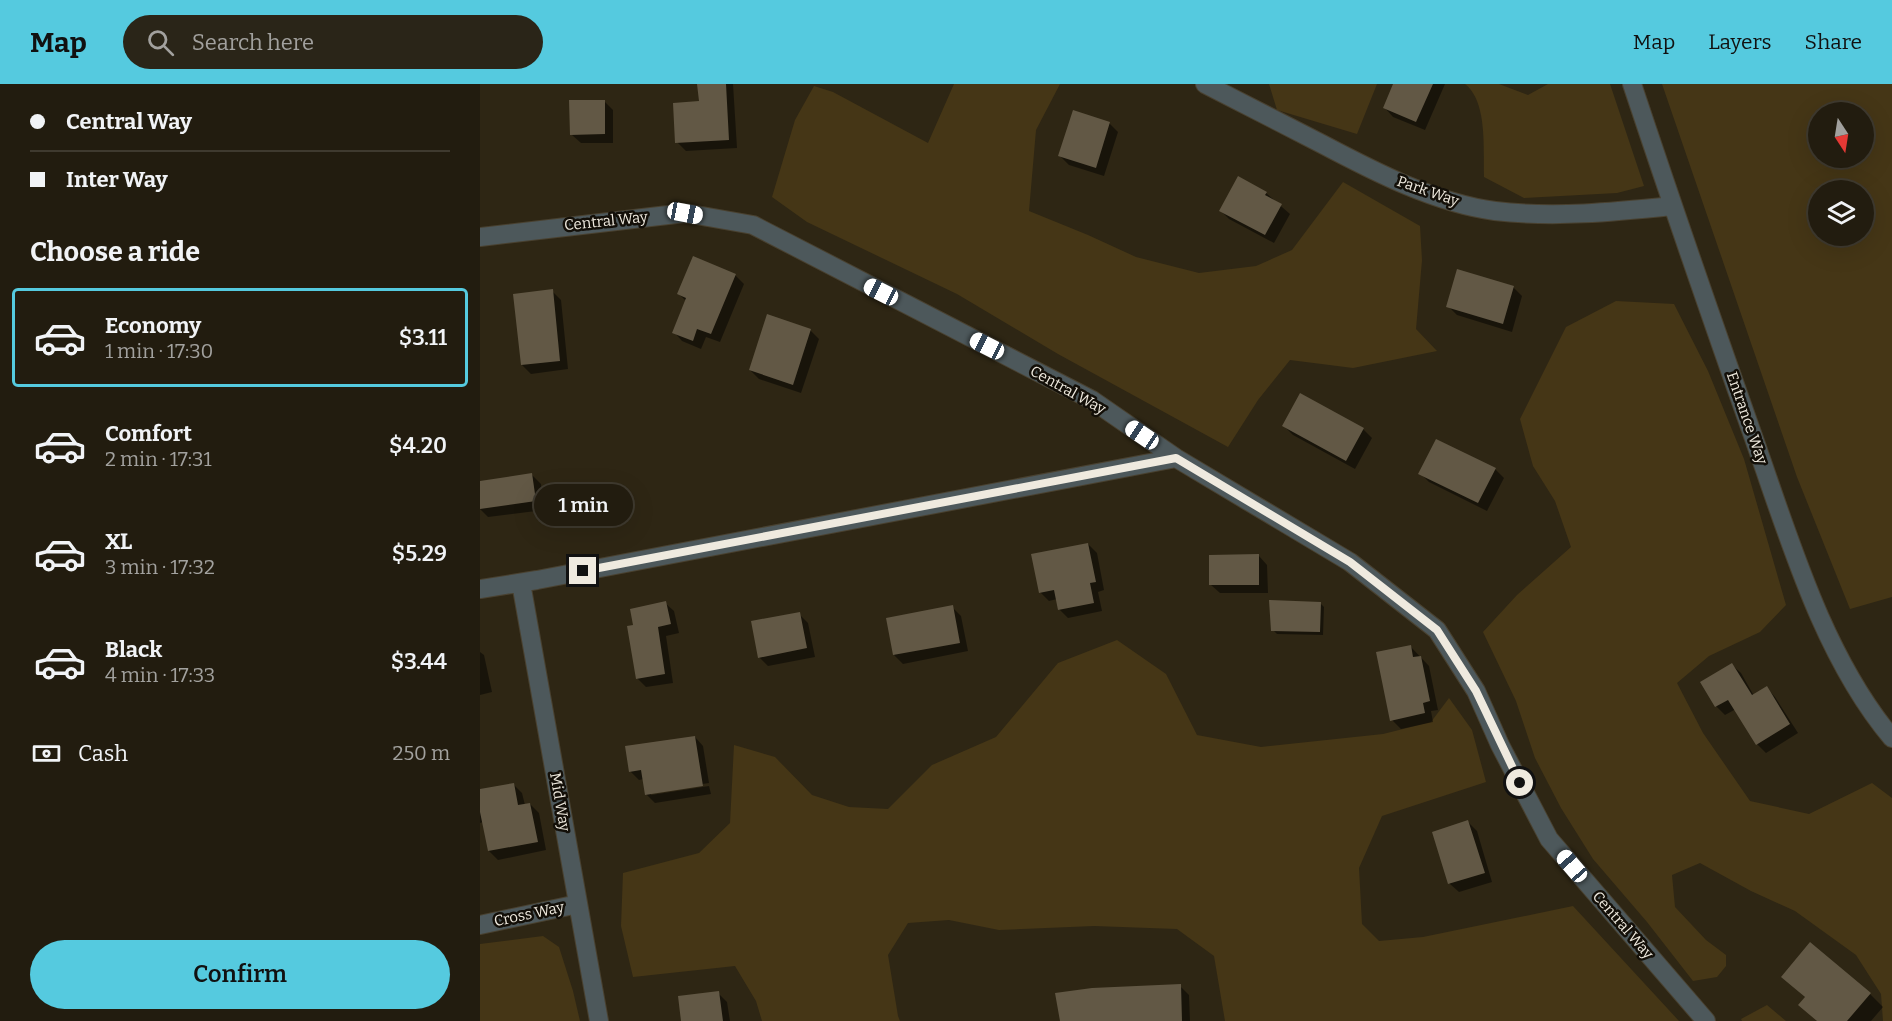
<!DOCTYPE html>
<html lang="en">
<head>
<meta charset="utf-8">
<style>
  body { margin:0; font-family:Bitter,serif; background:#2a2518; color:#f1f3f6; height:100vh; display:flex; flex-direction:column; font-size:22px; white-space:nowrap }
  * { box-sizing:border-box; margin:0 }
  p { font-size:20px; color:#a2a19e }
  .icon { flex:none; width:33px; height:33px; fill:none; stroke:currentColor; stroke-width:2; stroke-linecap:round; stroke-linejoin:round }
  .map { position:relative; flex:1; overflow:hidden }
  .side { display:flex; flex-direction:column; background:#221c0f; width:480px }
  .side>* { flex:none }
  .hud { display:grid; align-content:center; height:132px; padding:0 30px; background:#221c0f }
  .needle { width:39px; rotate:168deg }
  .controls { position:absolute; left:1328px; top:18px; display:grid; gap:12px }
  .controls a { display:grid; place-items:center; width:66px; height:66px; border-radius:50%; background:#221c0f; box-shadow:0 6px 24px #0002,0 0 0 2px #3f3a2f; font-size:30px }
  .end { position:absolute; width:27px; height:27px; margin:-14px; border:8px solid #efeadf; background:#111; box-shadow:0 0 0 3px #111 }
  .from { border-radius:50% }
  .bubble { position:absolute; height:42px; border-radius:21px; background:#221c0f; box-shadow:0 6px 24px #0002,0 0 0 2px #3f3a2f; font-size:20px; font-weight:600; line-height:42px; text-align:center }
  .car { position:absolute; width:18px; height:36px; margin:-18px -9px; border-radius:8px; box-shadow:0 0 4px 2px #0007; background:linear-gradient(#fff 24%,#345 0 40%,#fff 0 76%,#345 0 86%,#fff 0) }
  .hud b { display:flex; align-items:center; gap:21px; height:57px; font-size:22px }
  .hud b+b { border-top:2px solid #3f3a2f }
  .hud i { width:15px; height:15px; background:#f1f3f6 }
  ul { padding:0; list-style:none }
  li { display:flex; align-items:center; gap:18px; height:99px; margin:0 12px 9px; padding:0 18px; border:3px solid transparent; border-radius:6px }
  li div { flex:1 }
  li b { display:block; font-size:22px }
  li em { font-style:normal; font-weight:600 }
  li.current { border-color:#55cadf }
  li>.icon { width:54px; height:54px; stroke-width:1.5 }
  h2 { padding:0 30px; font-size:27px; line-height:72px }
  .pay { display:flex; align-items:center; gap:15px; height:66px; padding:0 30px; font-size:22px }
  .pay p { margin-inline-start:auto }
  .primary-button { display:flex; gap:12px; margin-top:auto; padding:12px 30px }
  .primary-button a { flex:1; height:69px; border-radius:36px; background:#55cadf; color:#111; font-size:24px; font-weight:600; line-height:69px; text-align:center }
  header { display:flex; align-items:center; gap:36px; box-sizing:border-box; height:84px; padding:0 30px; background:#55cadf; color:#111 }
  header strong { font-size:28px }
  nav { display:flex; gap:33px; margin-inline-start:auto; font-size:21px }
  .search { width:420px; height:54px; background:#2a2518; display:flex; align-items:center; gap:15px; box-sizing:border-box; padding:0 21px; border-radius:33px; color:#a2a19e; font-size:22px }
  main { display:flex; flex:1; min-height:0 }
  .map>svg:first-child { display:block }
</style>
</head>
<body>
<header>
<strong>Map</strong>
<div class="search"><svg class="icon" aria-label="search" viewBox="0 0 24 24"><circle cx="10" cy="10" r="6"/><path d="M15 15l6 6"/></svg>Search here</div>
<nav><a>Map</a><a>Layers</a><a>Share</a></nav>
</header>
<main>
<section class="side">
<div class="hud">
<b><i class="from"></i>Central Way</b>
<b><i></i>Inter Way</b>
</div>
<h2>Choose a ride</h2>
<ul>
<li class="current"><svg class="icon" aria-label="car" viewBox="0 0 24 24"><path d="M5 17H2v-5l4-1 3-4h7l3 4 3 1v5h-3M9 17h6M6 11h13"/><circle cx="7" cy="17" r="2"/><circle cx="17" cy="17" r="2"/></svg><div><b>Economy</b><p>1 min · 17:30</p></div><em>$3.11</em></li>
<li><svg class="icon" aria-label="car" viewBox="0 0 24 24"><path d="M5 17H2v-5l4-1 3-4h7l3 4 3 1v5h-3M9 17h6M6 11h13"/><circle cx="7" cy="17" r="2"/><circle cx="17" cy="17" r="2"/></svg><div><b>Comfort</b><p>2 min · 17:31</p></div><em>$4.20</em></li>
<li><svg class="icon" aria-label="car" viewBox="0 0 24 24"><path d="M5 17H2v-5l4-1 3-4h7l3 4 3 1v5h-3M9 17h6M6 11h13"/><circle cx="7" cy="17" r="2"/><circle cx="17" cy="17" r="2"/></svg><div><b>XL</b><p>3 min · 17:32</p></div><em>$5.29</em></li>
<li><svg class="icon" aria-label="car" viewBox="0 0 24 24"><path d="M5 17H2v-5l4-1 3-4h7l3 4 3 1v5h-3M9 17h6M6 11h13"/><circle cx="7" cy="17" r="2"/><circle cx="17" cy="17" r="2"/></svg><div><b>Black</b><p>4 min · 17:33</p></div><em>$3.44</em></li>
</ul>
<div class="pay"><svg class="icon" aria-label="cash" viewBox="0 0 24 24"><path d="M3 7h18v10H3z"/><circle cx="12" cy="12" r="2"/></svg>Cash<p>250 m</p></div>
<div class="primary-button"><a>Confirm</a></div>
</section>
<div class="map">
<svg width="1412" height="937" viewBox="0 0 1412 937">
  <rect width="100%" height="100%" fill="#2e2614"/>
  <!-- green -->
  <path fill="#453616" fill-rule="evenodd" d="M474 0H580L556 46 549 127 608 151 656 173 719 189 776 182 812 166 863 98 940 142 942 176 936 245 957 267 873 284 810 276 778 316 748 363 578 270 477 210 327 138 292 113 315 36 334 2 353 8 448 59Z
    M789 0H897L877 50 797 26Z
    M985 0H1019L1048 11 1068 0H1130L1164 102 1137 109 1044 114 1004 93C1003 66 1008 18 985 0Z
    M1182 0H1412V513L1370 525 1317 393ZM1338 28H1383V74H1338ZM1338 106H1383V152H1338Z
    M1136 217 1194 220 1228 287 1264 375 1306 521 1280 548 1229 572 1197 599 1223 649 1270 717 1329 730 1392 699 1412 714V937H1403L1401 910 1376 871 1315 827 1271 807 1220 779 1192 791 1195 823 1226 856 1246 871V882L1237 893 1213 897 1167 838 1113 775 1081 724 1055 674 1036 617 1003 548 1037 511 1091 463 1075 417 1053 382 1040 335 1086 243Z
    M637 556 686 590 717 651 781 663 903 650 951 638 969 614 992 646 1006 698 902 732 879 784 882 840 899 857 943 853 1093 822 1199 937H745L734 872 697 845 614 842 519 846 469 836 428 839 408 871 418 932 420 937H282L276 917 255 882 153 893 141 842 143 789 219 769 250 739 254 661 295 673 332 711 369 723 408 725 452 681 516 653 578 579Z
    M63 852 79 863 93 907 100 937H0V860Z
    M1287 921 1306 937H1262L1261 935Z"/>
  <!-- shadow -->
  <path fill="#0007" d="M219 0H253L257 64 206 67 197 58 220 19Z
    M915 0H965L945 46 913 33 905 24Z
    M124 17 133 26V59H101L92 51Z
    M629 39 638 48 624 92 589 81 580 72Z
    M786 109 810 130 794 159 749 135 741 127Z
    M255 191 264 200 240 258 226 253 221 265 202 257 194 248 206 217 199 210Z
    M1033 203 1042 212 1032 248 977 231 968 222Z
    M72 207 81 216 88 285 51 290 42 281Z
    M330 246 339 255 321 309 279 295 270 286Z
    M804 342 883 345 892 354 875 385 813 351Z
    M1015 385 1024 394 1007 427 949 398 940 389Z
    M52 391 61 400 64 426 8 433 0 425V398Z
    M608 460 617 469 624 506 618 508 622 527 588 534 579 525 577 515 569 517 560 508Z
    M779 472 787 481 788 509H740L731 501Z
    M185 519 194 527 199 549 186 552 193 599 166 603 157 594 155 542Z
    M840 519 844 523 843 551 797 550 793 546Z
    M472 523 481 532 488 567 423 580 414 571Z
    M319 530 328 539 335 573 288 582 279 573Z
    M930 562 949 582 958 626 951 627 953 638 921 645 912 636Z
    M0 568 4 571 12 608 0 611Z
    M1252 581 1261 589 1274 612 1287 604 1295 613 1318 649 1286 669 1277 660 1256 625 1245 631 1236 622 1222 599Z
    M215 653 223 662 229 699 171 708V711L229 702 231 710 175 719 166 710 164 695 159 696 150 687Z
    M33 700 42 709 45 721 50 720 59 729 66 766 18 776 9 767 3 738 0 739V707Z
    M988 738 997 747 1012 798 979 808 970 800 954 749Z
    M1303 893 1390 910 1403 923 1391 937H1337L1326 914Z
    M700 902 709 911 710 937H581Z
    M238 909 247 918 250 937H203Z"/>
  <!-- building -->
  <path fill="#625845" d="M217 0H246L249 56 195 59 193 19 219 17Z
    M913 0H953L936 38 903 24Z
    M89 16H125V50L90 51Z
    M593 26 630 38 616 84 578 72Z
    M758 92 787 108 785 111 802 120 785 151 739 127Z
    M213 172 256 190 231 250 217 245 213 257 192 249 206 214 197 210Z
    M977 185 1034 202 1023 240 966 223Z
    M73 205 80 277 41 281 33 210Z
    M287 230 331 245 313 301 269 286Z
    M820 309 884 344 866 377 802 342Z
    M956 355 1016 384 998 419 938 390Z
    M52 389 56 417 0 425V397Z
    M608 459 616 498 610 499 614 519 578 526 574 506 559 509 551 470Z
    M779 470V501H729V471Z
    M789 516 841 518 840 548 791 547Z
    M186 517 191 540 178 543 185 590 156 595 147 542 153 541 150 525Z
    M473 521 480 559 413 571 406 534Z
    M320 528 327 564 278 574 271 537Z
    M931 561 933 573 941 572 950 617 943 619 945 629 910 637 896 568Z
    M1252 579 1272 611 1287 602 1310 640 1276 661 1248 616 1235 623 1220 598Z
    M215 652 223 702 165 711 161 686 149 688 145 662Z
    M34 699 38 721 50 719 58 758 8 767 0 728V705Z
    M988 736 1005 789 968 800 952 748Z
    M1330 858 1391 909 1367 937H1337L1318 921 1325 913 1301 893Z
    M701 900 702 937H580L575 909 612 904Z
    M239 907 243 937H201L198 912Z"/>
  <g fill="none" stroke-linecap="round" stroke-linejoin="round">
    <!-- street casing -->
    <g stroke="#494130" stroke-width="20">
      <path id="street" d="M725 0C764 20 803 40 842 60 895 88 955 119 1015 127 1074 134 1134 128 1192 122
        M1152 0C1191 117 1231 233 1272 349 1308 450 1342 571 1412 654
        M0 153 205 129 273 141 612 316 696 374 870 478 957 546 996 607 1020 661 1069 755 1226 937
        M41 499 119 937
        M0 505 57 496 696 374
        M0 841 98 820"/>
    </g>
    <!-- street -->
    <use href="#street" stroke="#4d585b" stroke-width="18"/>
  </g>
  <g fill="none" stroke-linecap="round" stroke-linejoin="round">
    <!-- route -->
    <path stroke="#efeadf" stroke-width="8" d="M103 487 696 374 870 478 957 546 996 607 1040 699"/>
  </g>
  <g text-anchor="middle" dominant-baseline="central" stroke-width="5" stroke-linejoin="round" paint-order="stroke">
    <!-- street labels -->
    <g font-size="15" fill="#efeadf" stroke="#130f08">
      <text transform="translate(948 107) rotate(19)">Park Way</text>
      <text transform="translate(126 137) rotate(-6)">Central Way</text>
      <text transform="translate(588 306) rotate(29)">Central Way</text>
      <text transform="translate(1267 334) rotate(71)">Entrance Way</text>
      <text transform="translate(80 718) rotate(80)">Mid Way</text>
      <text transform="translate(49 830) rotate(-12)">Cross Way</text>
      <text transform="translate(1143 841) rotate(49)">Central Way</text>
    </g>
  </g>
</svg>
<div class="controls">
<a><svg class="needle" viewBox="-14 -14 28 28"><path d="M0-13l5 13h-10z" fill="#e53935"/><path d="M0 13l5-13h-10z" fill="#a2a19e"/></svg></a>
<a><svg class="icon" aria-label="layers" viewBox="0 0 24 24"><path d="M12 4l9 5-9 5-9-5zM3 14l9 5 9-5"/></svg></a>
</div>
<i class="end from" style="left:1040px;top:699px"></i>
<i class="end" style="left:103px;top:487px"></i>
<div class="bubble" style="left:54px;top:400px;width:99px">1 min</div>
<i class="car" style="left:205px;top:129px;rotate:101deg"></i>
<i class="car" style="left:401px;top:208px;rotate:297deg"></i>
<i class="car" style="left:507px;top:262px;rotate:297deg"></i>
<i class="car" style="left:662px;top:351px;rotate:304deg"></i>
<i class="car" style="left:1092px;top:782px;rotate:319deg"></i>
</div>
</main>
</body>
</html>
